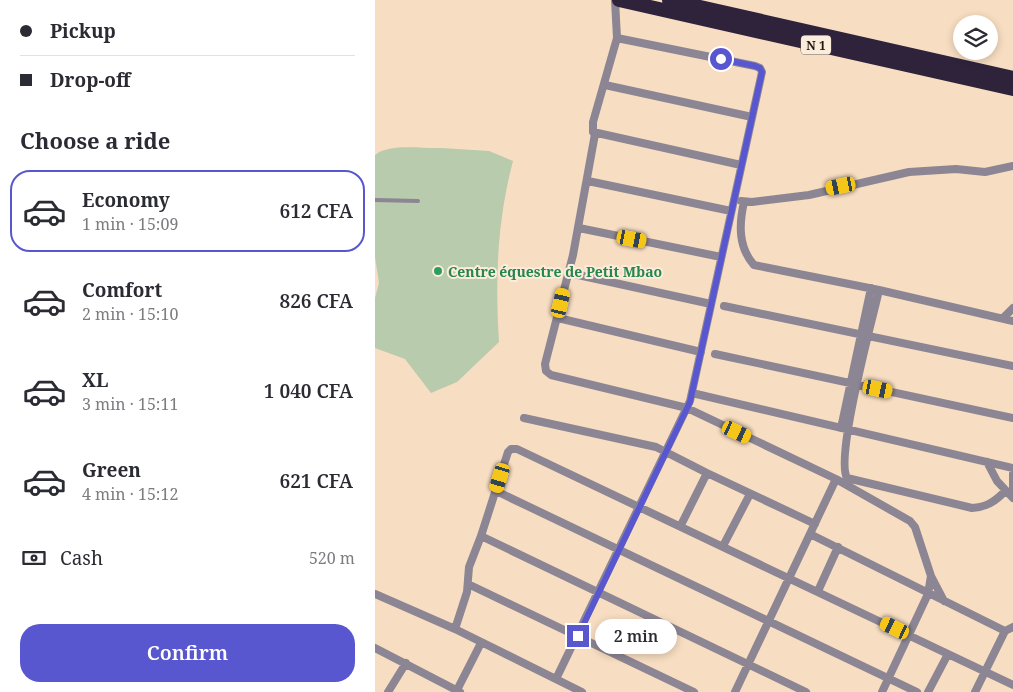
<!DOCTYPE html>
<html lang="en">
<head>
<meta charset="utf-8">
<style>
  body { margin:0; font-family:"Noto Serif",serif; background:#f2f2f3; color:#2b2b33; height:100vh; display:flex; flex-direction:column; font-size:19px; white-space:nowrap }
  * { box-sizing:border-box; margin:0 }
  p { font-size:16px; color:#7c7c81 }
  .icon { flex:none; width:28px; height:28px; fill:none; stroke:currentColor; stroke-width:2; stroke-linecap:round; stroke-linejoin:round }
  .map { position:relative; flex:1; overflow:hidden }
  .side { display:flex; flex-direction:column; background:#fff; width:375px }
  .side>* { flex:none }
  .guide { display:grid; align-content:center; height:110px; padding:0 20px; background:#fff }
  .buttons { position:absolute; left:578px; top:15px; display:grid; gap:10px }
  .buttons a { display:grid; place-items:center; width:45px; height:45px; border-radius:50%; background:#fff; box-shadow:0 2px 8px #0003; font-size:25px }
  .end { position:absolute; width:22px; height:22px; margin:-11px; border:6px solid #5957cf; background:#fff; box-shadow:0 0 0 2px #fff }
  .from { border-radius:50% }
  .bubble { position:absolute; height:35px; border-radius:18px; background:#fff; box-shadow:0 2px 8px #0003; font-size:16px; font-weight:600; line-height:35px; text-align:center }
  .car { position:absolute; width:15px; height:30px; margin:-15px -8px; border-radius:6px; box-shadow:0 0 4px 1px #0007; background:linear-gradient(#f5c518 24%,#345 0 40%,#f5c518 0 76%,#345 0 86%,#f5c518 0) }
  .guide b { display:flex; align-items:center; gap:18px; height:48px; font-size:19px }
  .guide b+b { border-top:1px solid #e1e1e2 }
  .guide i { width:12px; height:12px; background:#2b2b33 }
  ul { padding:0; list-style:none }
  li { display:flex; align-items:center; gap:15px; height:82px; margin:0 10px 8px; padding:0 10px; border:2px solid transparent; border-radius:20px }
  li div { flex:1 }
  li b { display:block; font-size:19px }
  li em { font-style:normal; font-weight:600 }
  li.on { border-color:#5957cf }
  li>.icon { width:45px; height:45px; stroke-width:1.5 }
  h2 { padding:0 20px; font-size:22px; line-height:60px }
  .pay { display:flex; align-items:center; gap:12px; height:55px; padding:0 20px; font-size:19px }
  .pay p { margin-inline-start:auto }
  .action { display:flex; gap:10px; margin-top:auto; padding:10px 20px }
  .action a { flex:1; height:58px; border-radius:20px; background:#5957cf; color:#fff; font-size:20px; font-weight:600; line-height:58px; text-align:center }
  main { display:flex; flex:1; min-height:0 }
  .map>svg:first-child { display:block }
</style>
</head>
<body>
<main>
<section class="side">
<div class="guide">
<b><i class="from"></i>Pickup</b>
<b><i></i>Drop-off</b>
</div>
<h2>Choose a ride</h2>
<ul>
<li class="on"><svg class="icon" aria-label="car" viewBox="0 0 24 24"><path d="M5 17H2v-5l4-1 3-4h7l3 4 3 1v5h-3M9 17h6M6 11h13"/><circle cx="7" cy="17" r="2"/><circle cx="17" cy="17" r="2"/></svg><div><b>Economy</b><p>1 min · 15:09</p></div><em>612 CFA</em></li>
<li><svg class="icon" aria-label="car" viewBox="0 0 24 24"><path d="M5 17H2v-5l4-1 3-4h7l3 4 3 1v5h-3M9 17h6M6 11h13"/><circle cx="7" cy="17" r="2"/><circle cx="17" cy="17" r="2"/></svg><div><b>Comfort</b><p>2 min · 15:10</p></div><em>826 CFA</em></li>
<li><svg class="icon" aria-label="car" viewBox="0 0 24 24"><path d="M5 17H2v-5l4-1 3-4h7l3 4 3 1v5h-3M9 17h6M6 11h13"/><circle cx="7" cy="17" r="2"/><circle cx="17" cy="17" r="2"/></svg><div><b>XL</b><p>3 min · 15:11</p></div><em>1 040 CFA</em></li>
<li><svg class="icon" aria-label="car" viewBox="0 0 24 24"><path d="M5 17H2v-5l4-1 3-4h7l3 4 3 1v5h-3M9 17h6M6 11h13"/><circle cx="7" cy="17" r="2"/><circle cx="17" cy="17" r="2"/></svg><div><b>Green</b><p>4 min · 15:12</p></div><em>621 CFA</em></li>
</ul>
<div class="pay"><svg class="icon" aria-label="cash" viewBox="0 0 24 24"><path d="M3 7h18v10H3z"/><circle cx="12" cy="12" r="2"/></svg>Cash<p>520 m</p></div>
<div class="action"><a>Confirm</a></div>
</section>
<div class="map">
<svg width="638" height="692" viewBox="0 0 638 692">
  <rect width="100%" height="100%" fill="#f7ddc1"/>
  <!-- green -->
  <path fill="#b8cbad" d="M66 148 114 151 138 161C122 221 120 281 124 342L82 382 56 393 30 359 0 348V298L4 283 0 257V155C15 143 47 149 66 148Z"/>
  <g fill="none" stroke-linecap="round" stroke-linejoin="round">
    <!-- lane -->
    <path stroke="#8c8593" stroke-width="4" d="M0 200 43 201"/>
    <!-- street -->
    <path stroke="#8c8593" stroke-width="8" d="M240 0 242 38 218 122V132L366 165
      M230 85 377 117
      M220 134 198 255 170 364 171 371 176 375 312 408 461 479 535 521 540 527 556 576 553 594 507 692
      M213 181 356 211
      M366 201 377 202 434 195 534 172 581 169 610 172 638 166
      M369 202C364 224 363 247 379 265L504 290 638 321
      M204 228 346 257
      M194 273 336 304
      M504 290C497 321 460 457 472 478L597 508C611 507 620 502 630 491
      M349 306 638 366
      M183 318 326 352
      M628 318 638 308
      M340 354 638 418
      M317 393 638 468
      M149 418 281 447 332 473 440 524
      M466 428 496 288
      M612 462 622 481 638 498
      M638 474V496
      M121 491 542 692
      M306 525 332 473
      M435 534 630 631 638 627
      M106 536 431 692
      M348 546 375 494
      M556 576 569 601
      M93 584 319 692
      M443 591 463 547
      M0 594 80 629 207 692
      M80 629 92 592 94 567 106 536 133 452 136 449H142L638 685
      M0 648 85 692
      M181 679 315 401 387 72 385 68 380 66 242 38
      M13 692 31 663
      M81 692 106 643
      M360 692 461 479
      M553 692 573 654
      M600 692 630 631"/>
    <!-- highway -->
    <path stroke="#2f233c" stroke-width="14" d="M244 0 638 89
      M294 0 638 78"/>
  </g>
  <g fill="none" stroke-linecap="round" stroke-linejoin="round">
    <!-- route -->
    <path stroke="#5957cf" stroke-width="6" d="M203 636 315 402 387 72 385 68 380 66 346 59"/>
  </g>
  <!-- markers -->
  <circle fill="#2e9e5b" stroke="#fcecdb" stroke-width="2" cx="63" cy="271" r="5"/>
  <g text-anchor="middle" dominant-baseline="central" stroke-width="4" stroke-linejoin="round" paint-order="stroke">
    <!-- shield labels -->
    <rect fill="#fcecdb" stroke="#615649" stroke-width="1" x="426" y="35.5" width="30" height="19" rx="4"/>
    <g font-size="12" font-weight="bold" fill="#1e150b">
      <text x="441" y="45">N 1</text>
    </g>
    <!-- leisure labels -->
    <g font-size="14" font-weight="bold" fill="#27864d" stroke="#fcecdb" text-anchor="start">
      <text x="73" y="271">Centre équestre de Petit Mbao</text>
    </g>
  </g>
</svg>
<div class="buttons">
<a><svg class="icon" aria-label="layers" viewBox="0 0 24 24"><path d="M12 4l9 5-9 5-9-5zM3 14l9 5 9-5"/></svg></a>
</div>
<i class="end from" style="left:346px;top:59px"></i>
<i class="end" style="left:203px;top:636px"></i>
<div class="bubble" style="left:220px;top:619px;width:82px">2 min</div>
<i class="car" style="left:466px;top:186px;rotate:258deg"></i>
<i class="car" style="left:257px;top:239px;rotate:101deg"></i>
<i class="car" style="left:186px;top:303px;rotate:13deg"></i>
<i class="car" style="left:503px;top:389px;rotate:102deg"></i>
<i class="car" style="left:362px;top:432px;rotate:115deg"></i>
<i class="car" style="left:125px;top:478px;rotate:197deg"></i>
<i class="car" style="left:520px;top:628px;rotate:296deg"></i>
</div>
</main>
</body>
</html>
